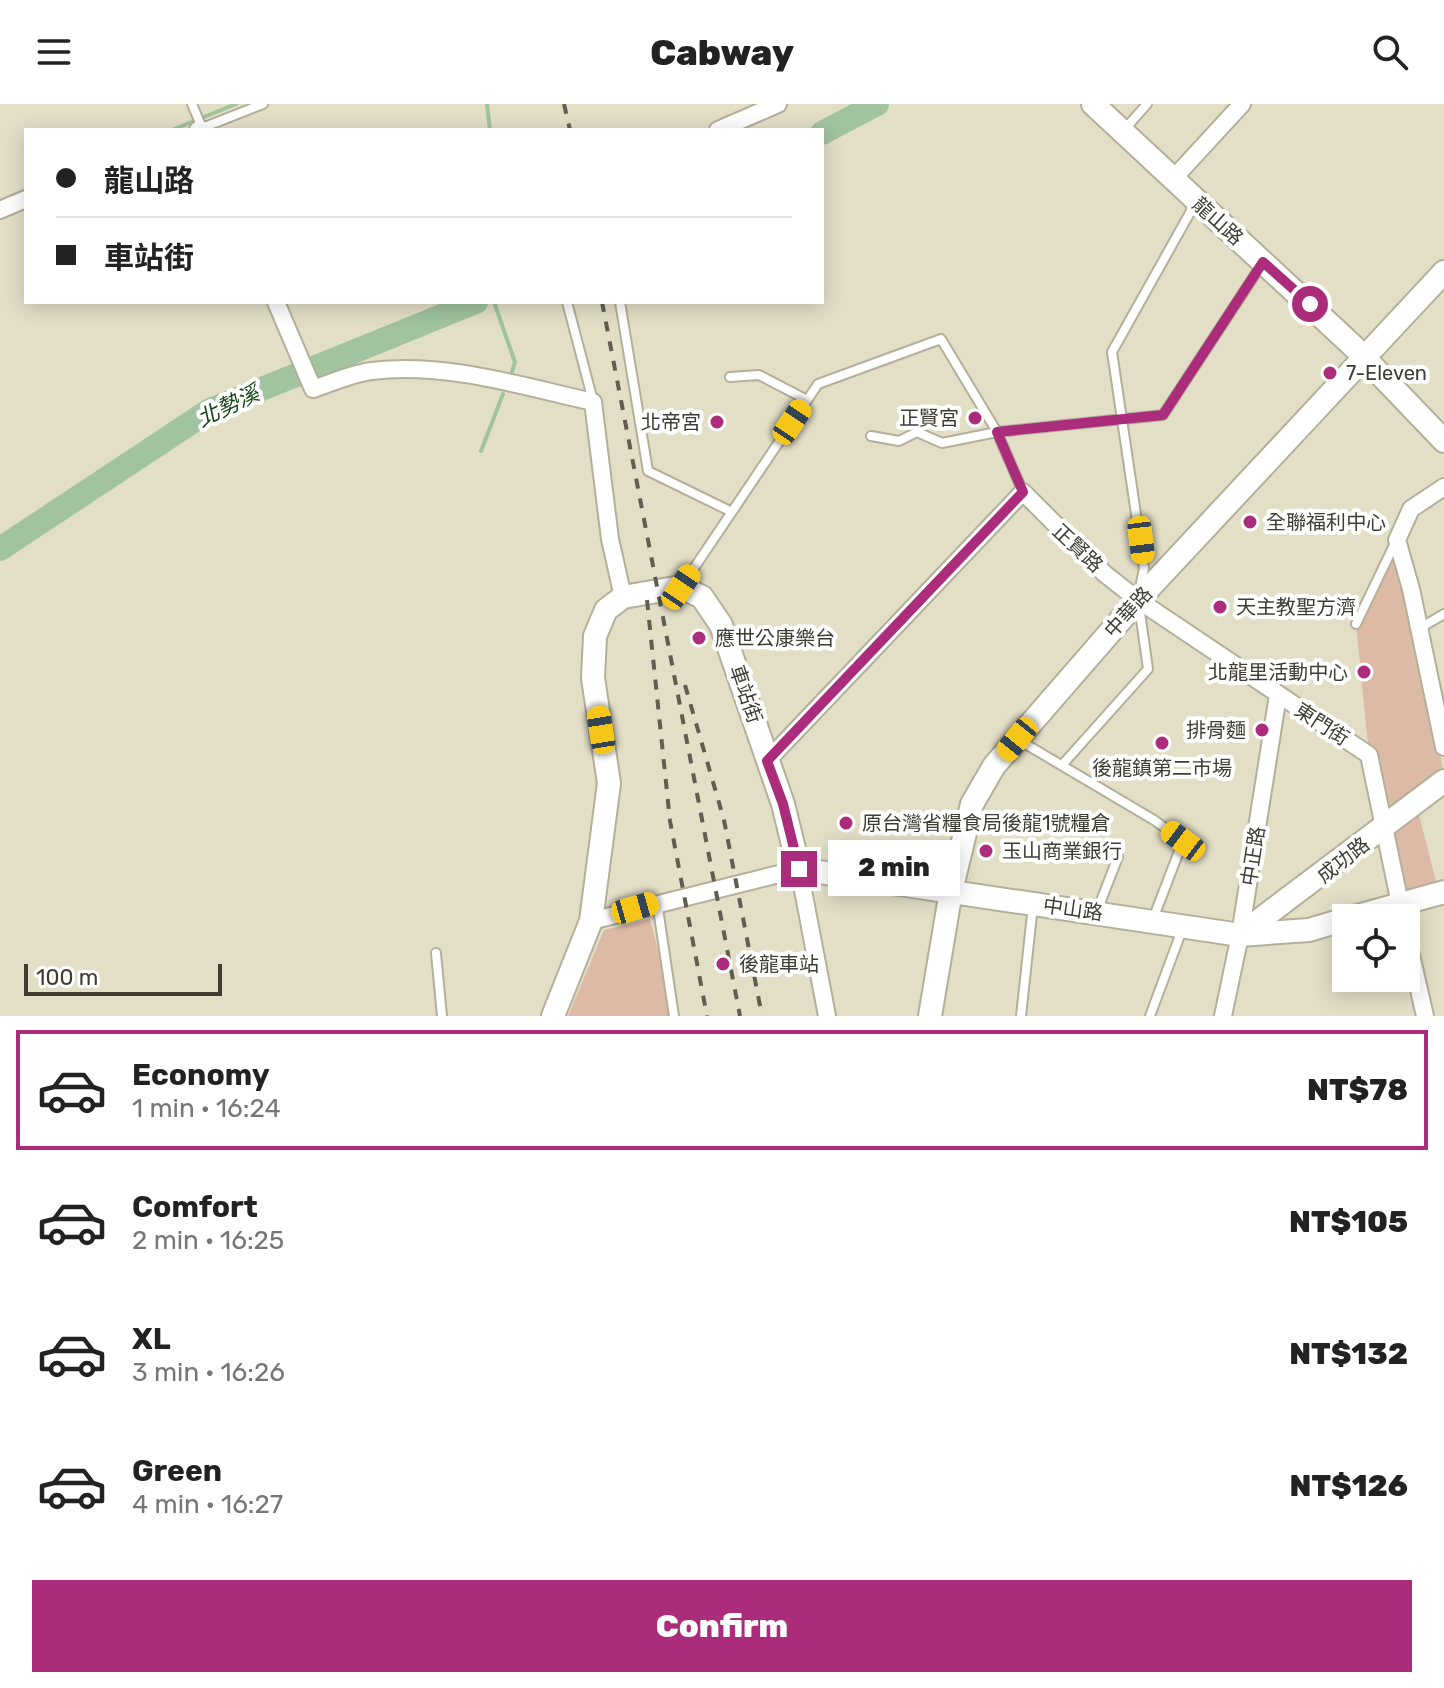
<!DOCTYPE html>
<html lang="en">
<head>
<meta charset="utf-8">
<style>
  body { margin:0; font-family:Rubik,"Noto Sans TC",sans-serif; background:#f6f6f6; color:#222; height:100vh; display:flex; flex-direction:column; font-size:30px; white-space:nowrap }
  * { box-sizing:border-box; margin:0 }
  p { font-size:26px; color:#767676 }
  .icon { flex:none; width:44px; height:44px; fill:none; stroke:currentColor; stroke-width:2; stroke-linecap:round; stroke-linejoin:round }
  .map { position:relative; height:912px; overflow:hidden }
  .details { display:flex; flex-direction:column; background:#fff; flex:1 }
  .details>* { flex:none }
  .top-card { position:absolute; left:24px; top:24px; width:800px; height:176px; border-radius:0px; box-shadow:0 4px 20px #0003; display:grid; align-content:center; height:176px; padding:0 32px; background:#fff }
  .buttons { position:absolute; left:1332px; top:800px; display:grid; gap:16px }
  .buttons a { display:grid; place-items:center; width:88px; height:88px; border-radius:0px; background:#fff; box-shadow:0 4px 20px #0003; font-size:40px }
  .scale { position:absolute; left:24px; bottom:20px; width:198px; box-sizing:border-box; padding-left:8px; border:4px solid #3e3c33; border-top:0; font-size:22px; line-height:28px; white-space:nowrap; color:#3e3c33; -webkit-text-stroke:6px #fff; paint-order:stroke }
  .end { position:absolute; width:36px; height:36px; margin:-18px; border:10px solid #ab2c7a; background:#fff; box-shadow:0 0 0 4px #fff }
  .from { border-radius:50% }
  .bubble { position:absolute; height:56px; border-radius:0px; background:#fff; box-shadow:0 4px 20px #0003; font-size:26px; font-weight:800; line-height:56px; text-align:center }
  .car { position:absolute; width:24px; height:48px; margin:-24px -12px; border-radius:10px; box-shadow:0 0 6px 2px #0007; background:linear-gradient(#f5c518 24%,#345 0 40%,#f5c518 0 76%,#345 0 86%,#f5c518 0) }
  .top-card b { display:flex; align-items:center; gap:28px; height:76px; font-size:30px }
  .top-card b+b { border-top:2px solid #e0e0e0 }
  .top-card i { width:20px; height:20px; background:#222 }
  ul { padding:14px 0 0; list-style:none }
  li { display:flex; align-items:center; gap:24px; height:120px; margin:0 16px 12px; padding:0 16px; border:4px solid transparent; border-radius:0px }
  li div { flex:1 }
  li b { display:block; font-size:30px }
  li em { font-style:normal; font-weight:800 }
  li.active { border-color:#ab2c7a }
  li>.icon { width:72px; height:72px; stroke-width:1.5 }
  .action { display:flex; gap:16px; margin-top:auto; padding:16px 32px }
  .action a { flex:1; height:92px; border-radius:0px; background:#ab2c7a; color:#fff; font-size:32px; font-weight:800; line-height:92px; text-align:center }
  header { display:flex; justify-content:space-between; align-items:center; height:104px; padding:0 32px; background:#fff; font-size:36px; font-weight:800 }
  .map>svg:first-child { display:block }
</style>
</head>
<body>
<header><svg class="icon" aria-label="menu" viewBox="0 0 24 24"><path d="M4 6h16M4 12h16M4 18h16"/></svg>Cabway<svg class="icon" aria-label="search" viewBox="0 0 24 24"><circle cx="10" cy="10" r="6"/><path d="M15 15l6 6"/></svg></header>
<div class="map">
<svg width="1444" height="912" viewBox="0 0 1444 912">
  <rect width="100%" height="100%" fill="#e3dfc7"/>
  <!-- green -->
  <path fill="#dcbaa5" d="M1397 436 1444 670 1416 699 1439 789 1399 799 1369 651 1356 520Z
    M650 815 675 912H568L604 826Z"/>
  <g fill="none" stroke-linecap="round" stroke-linejoin="round">
    <!-- stream -->
    <path stroke="#a1c39f" stroke-width="4" d="M487 0 490 26
      M172 26 236 0
      M0 97 26 86
      M494 198 515 258 512 268
      M481 347 503 290"/>
    <!-- river -->
    <path stroke="#a1c39f" stroke-width="24" d="M822 29 877 0
      M0 445 210 306 476 198"/>
    <!-- lane casing -->
    <g stroke="#b3af99" stroke-width="12">
      <path id="lane" d="M192 0 202 24 263 0
        M1124 26 1147 0
        M567 198 593 297
        M620 198 648 367 732 408
        M730 273 759 271 807 296
        M871 332 899 337 917 328 942 339 997 328 1163 311 1262 160
        M682 482 818 280 941 235 997 328 1023 388
        M1140 484 1144 464 1112 248 1196 98
        M1356 520 1396 437
        M1420 524 1444 510
        M1017 635 1154 716 1183 737 1153 815
        M1063 660 1148 565 1139 501
        M657 798 674 912
        M1097 807 1118 753
        M436 849 442 912
        M1021 912 1033 801
        M1150 912 1182 826"/>
    </g>
    <!-- street casing -->
    <g stroke="#b3af99" stroke-width="20">
      <path id="street" d="M198 26H203
        M718 26 778 0
        M1173 75 1242 0
        M0 106 26 95
        M276 198 313 285C332 279 352 269 372 267 445 258 522 282 593 298L610 435 623 493
        M1444 383 1411 405 1397 436 1411 485 1444 643
        M767 657 1023 388 1105 470 1138 496 1369 651 1403 814
        M591 817 799 765 827 912
        M1406 829 1425 912
        M1223 912 1240 831 1278 591"/>
    </g>
    <!-- secondary casing -->
    <g stroke="#b3af99" stroke-width="26">
      <path id="secondary" d="M1093 0 1354 243 1444 337
        M1350 814 1444 788
        M1241 830 1444 677
        M553 912 591 817 609 679 593 574 595 532 606 506 623 493 681 483 702 493 721 521 783 700 799 765 1240 831 1309 826 1346 815
        M930 912 951 787 972 700 994 662 1138 496 1444 168"/>
    </g>
    <!-- lane -->
    <use href="#lane" stroke="#fff" stroke-width="8"/>
    <!-- street -->
    <use href="#street" stroke="#fff" stroke-width="16"/>
    <!-- secondary -->
    <use href="#secondary" stroke="#fff" stroke-width="22"/>
    <!-- rail -->
    <path stroke="#605e51" stroke-width="4" stroke-dasharray="10 10" stroke-linecap="butt" d="M564 0 570 26
      M602 198 740 912
      M647 496 670 717 707 912
      M685 581 724 716 762 912"/>
  </g>
  <g fill="none" stroke-linecap="round" stroke-linejoin="round">
    <!-- route -->
    <path stroke="#ab2c7a" stroke-width="10" d="M799 765 783 700 767 657 1023 388 997 328 1163 311 1263 158 1310 200"/>
  </g>
  <!-- markers -->
  <g fill="#ab2c7a" stroke="#fff" stroke-width="3">
    <circle cx="1330" cy="269" r="8"/>
    <circle cx="975" cy="314" r="8"/>
    <circle cx="717" cy="318" r="8"/>
    <circle cx="1250" cy="418" r="8"/>
    <circle cx="1220" cy="503" r="8"/>
    <circle cx="699" cy="534" r="8"/>
    <circle cx="1364" cy="568" r="8"/>
    <circle cx="1262" cy="626" r="8"/>
    <circle cx="1162" cy="639" r="8"/>
    <circle cx="846" cy="719" r="8"/>
    <circle cx="986" cy="747" r="8"/>
    <circle cx="723" cy="860" r="8"/>
  </g>
  <g text-anchor="middle" dominant-baseline="central" stroke-width="8" stroke-linejoin="round" paint-order="stroke">
    <!-- street labels -->
    <g font-size="20" fill="#3e3c33" stroke="#fff">
      <text transform="translate(1218 117) rotate(42)">龍山路</text>
      <text transform="translate(1078 444) rotate(43)">正賢路</text>
      <text transform="translate(1128 508) rotate(-48)">中華路</text>
      <text transform="translate(746 590) rotate(71)">車站街</text>
      <text transform="translate(1322 620) rotate(33)">東門街</text>
      <text transform="translate(1253 752) rotate(-81)">中正路</text>
      <text transform="translate(1343 756) rotate(-38)">成功路</text>
      <text transform="translate(1073 805) rotate(8)">中山路</text>
    </g>
    <!-- poi labels -->
    <g font-size="20" fill="#3e3c33" stroke="#fff" text-anchor="start">
      <text x="1346" y="269">7-Eleven</text>
      <text x="959" y="314" text-anchor="end">正賢宮</text>
      <text x="701" y="318" text-anchor="end">北帝宮</text>
      <text x="1266" y="418">全聯福利中心</text>
      <text x="1236" y="503">天主教聖方濟</text>
      <text x="715" y="534">應世公康樂台</text>
      <text x="1348" y="568" text-anchor="end">北龍里活動中心</text>
      <text x="1246" y="626" text-anchor="end">排骨麵</text>
      <text x="1162" y="664" text-anchor="middle">後龍鎮第二市場</text>
      <text x="862" y="719">原台灣省糧食局後龍1號糧倉</text>
      <text x="1002" y="747">玉山商業銀行</text>
      <text x="739" y="860">後龍車站</text>
    </g>
    <!-- water labels -->
    <g font-size="22" font-style="italic" fill="#144414" stroke="#fff">
      <text transform="translate(228 302) rotate(-26)">北勢溪</text>
    </g>
  </g>
</svg>
<div class="buttons">
<a><svg class="icon" aria-label="locate" viewBox="0 0 24 24"><circle cx="12" cy="12" r="6"/><path d="M12 2v4M12 18v4M2 12h4M18 12h4"/></svg></a>
</div>
<div class="scale">100 m</div>
<i class="end from" style="left:1310px;top:200px"></i>
<i class="end" style="left:799px;top:765px"></i>
<div class="bubble" style="left:828px;top:736px;width:132px">2 min</div>
<i class="car" style="left:792px;top:318px;rotate:34deg"></i>
<i class="car" style="left:1141px;top:436px;rotate:173deg"></i>
<i class="car" style="left:681px;top:483px;rotate:34deg"></i>
<i class="car" style="left:601px;top:626px;rotate:351deg"></i>
<i class="car" style="left:1017px;top:635px;rotate:219deg"></i>
<i class="car" style="left:1183px;top:737px;rotate:307deg"></i>
<i class="car" style="left:635px;top:804px;rotate:74deg"></i>
<div class="top-card">
<b><i class="from"></i>龍山路</b>
<b><i></i>車站街</b>
</div>
</div>
<section class="details">
<ul>
<li class="active"><svg class="icon" aria-label="car" viewBox="0 0 24 24"><path d="M5 17H2v-5l4-1 3-4h7l3 4 3 1v5h-3M9 17h6M6 11h13"/><circle cx="7" cy="17" r="2"/><circle cx="17" cy="17" r="2"/></svg><div><b>Economy</b><p>1 min · 16:24</p></div><em>NT$78</em></li>
<li><svg class="icon" aria-label="car" viewBox="0 0 24 24"><path d="M5 17H2v-5l4-1 3-4h7l3 4 3 1v5h-3M9 17h6M6 11h13"/><circle cx="7" cy="17" r="2"/><circle cx="17" cy="17" r="2"/></svg><div><b>Comfort</b><p>2 min · 16:25</p></div><em>NT$105</em></li>
<li><svg class="icon" aria-label="car" viewBox="0 0 24 24"><path d="M5 17H2v-5l4-1 3-4h7l3 4 3 1v5h-3M9 17h6M6 11h13"/><circle cx="7" cy="17" r="2"/><circle cx="17" cy="17" r="2"/></svg><div><b>XL</b><p>3 min · 16:26</p></div><em>NT$132</em></li>
<li><svg class="icon" aria-label="car" viewBox="0 0 24 24"><path d="M5 17H2v-5l4-1 3-4h7l3 4 3 1v5h-3M9 17h6M6 11h13"/><circle cx="7" cy="17" r="2"/><circle cx="17" cy="17" r="2"/></svg><div><b>Green</b><p>4 min · 16:27</p></div><em>NT$126</em></li>
</ul>
<div class="action"><a>Confirm</a></div>
</section>
</body>
</html>
